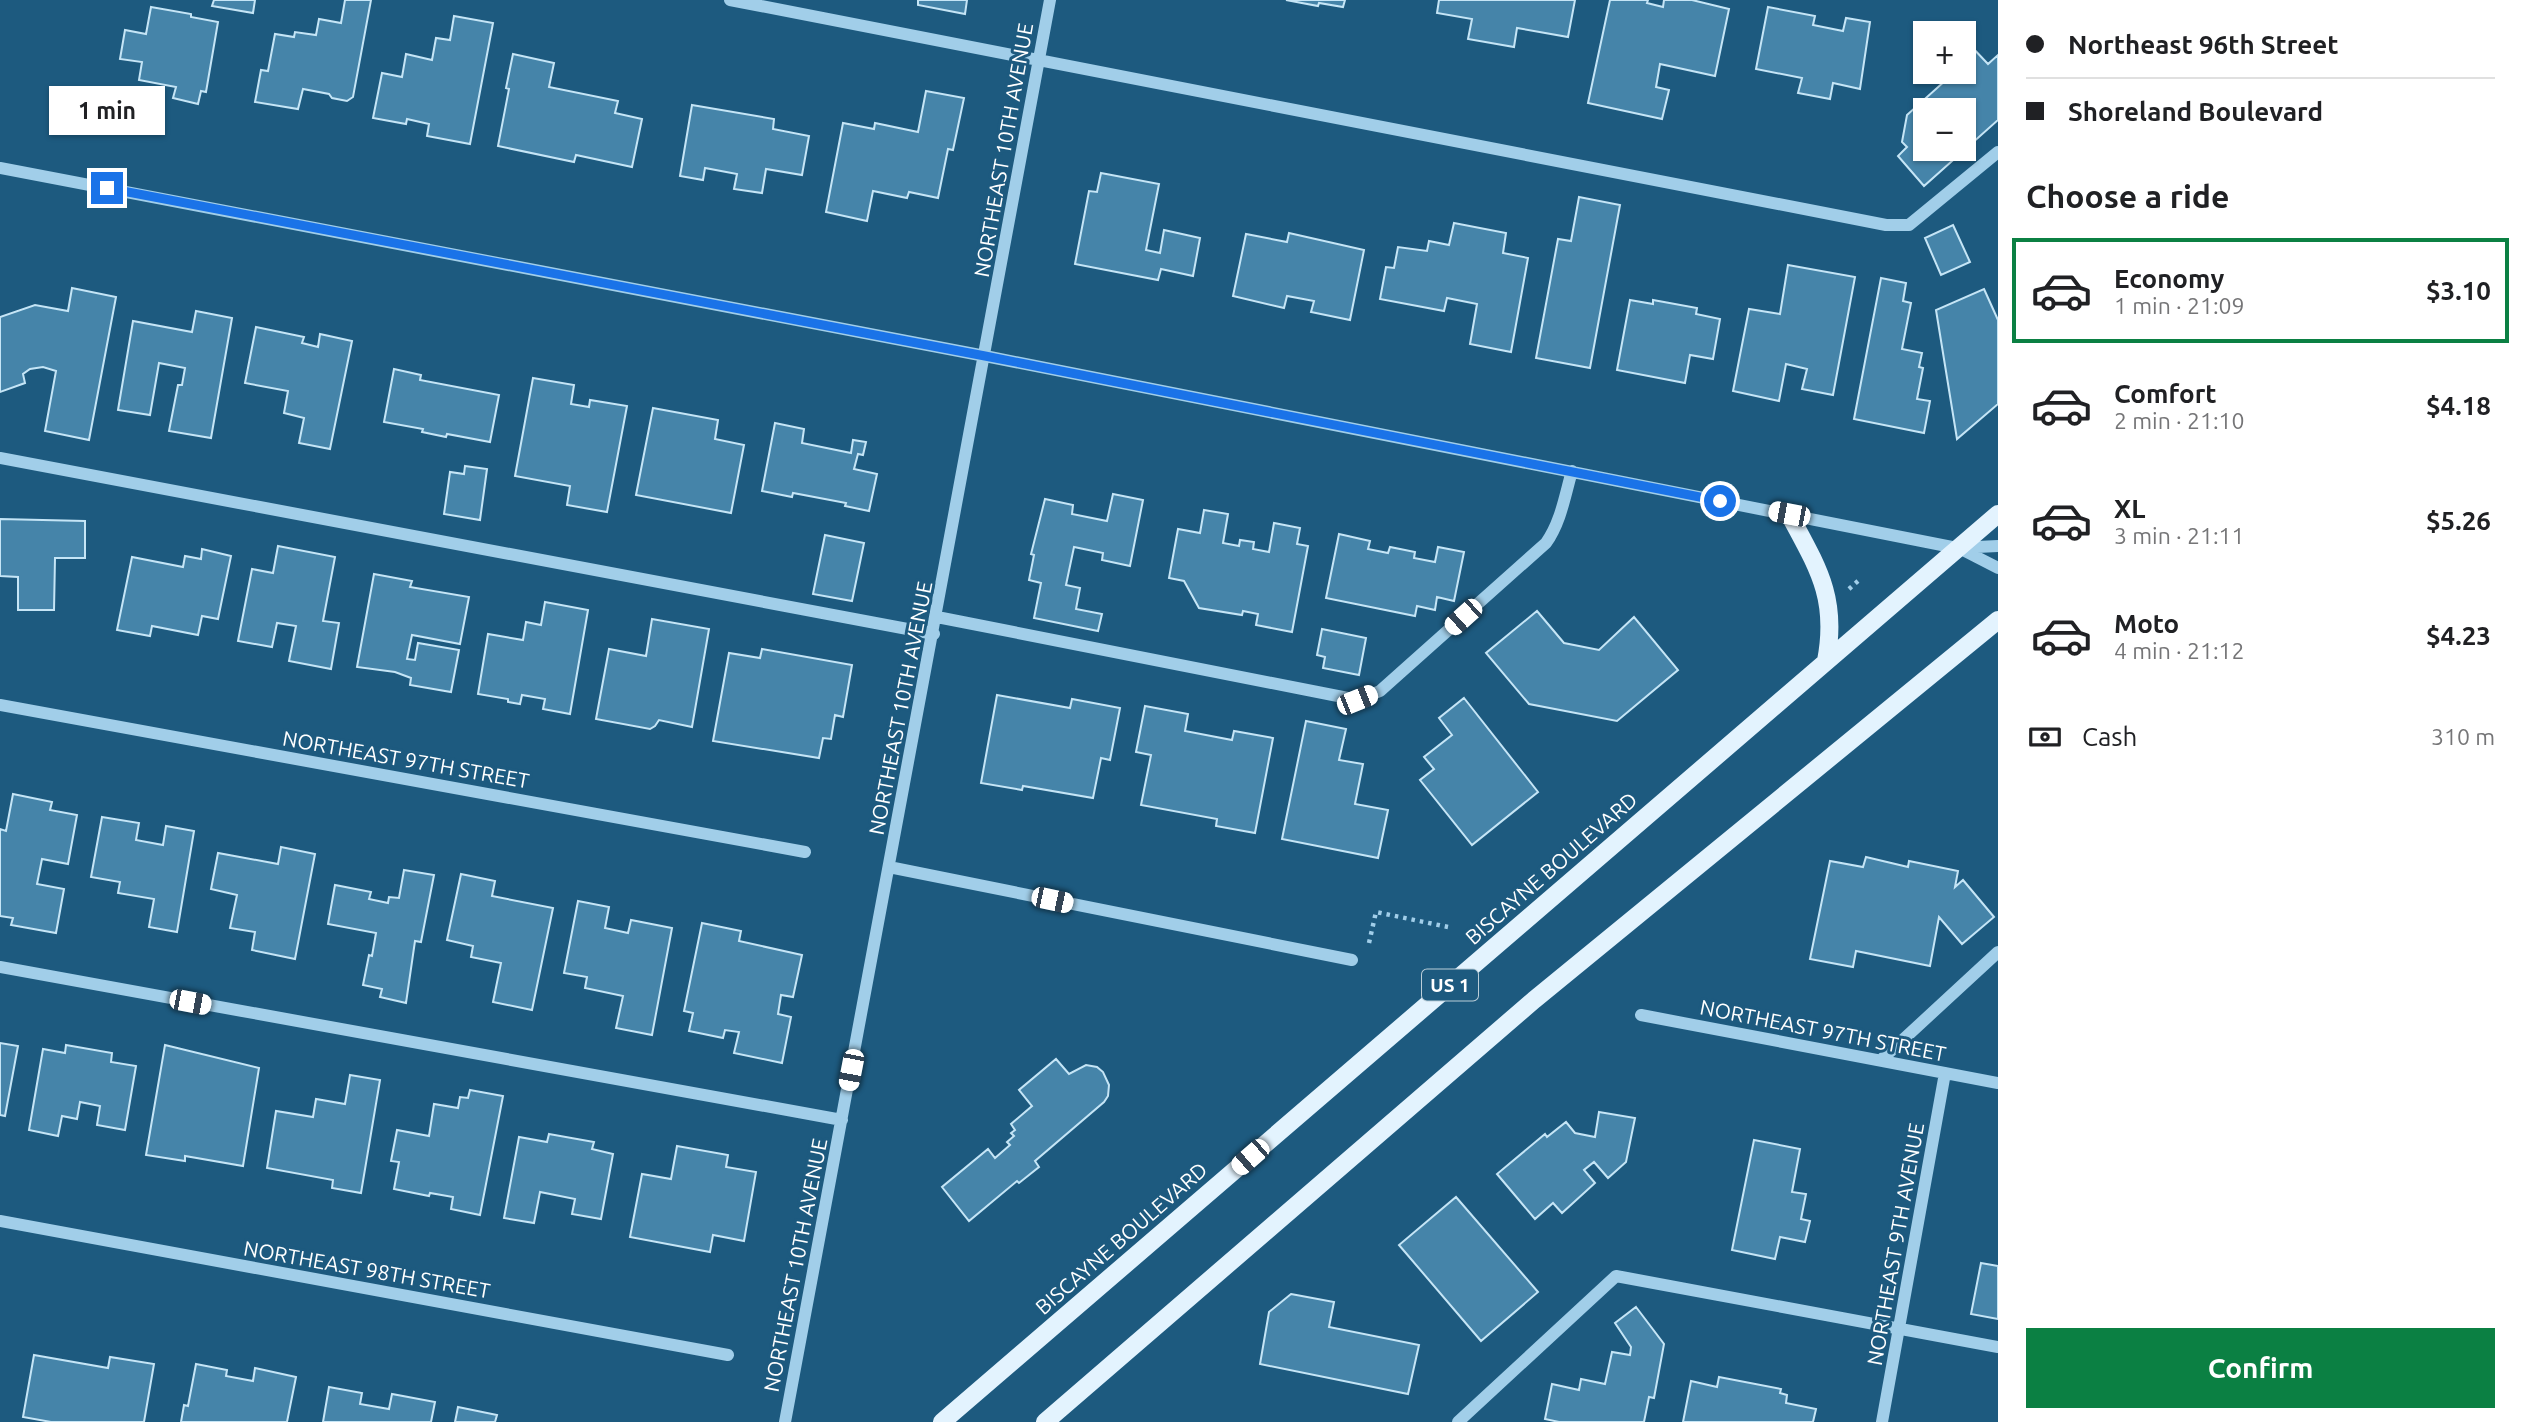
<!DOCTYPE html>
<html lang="en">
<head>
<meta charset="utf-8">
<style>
  body { margin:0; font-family:Ubuntu,sans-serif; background:#f6f6f6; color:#202124; height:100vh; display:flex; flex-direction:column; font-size:26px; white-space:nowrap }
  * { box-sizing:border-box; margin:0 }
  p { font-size:23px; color:#757577 }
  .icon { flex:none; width:38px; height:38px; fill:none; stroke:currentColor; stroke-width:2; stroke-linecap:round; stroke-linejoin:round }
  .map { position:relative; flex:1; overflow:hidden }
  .panel { display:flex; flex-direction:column; background:#fff; width:525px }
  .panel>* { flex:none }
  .banner { display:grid; align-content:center; height:154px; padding:0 28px; background:#fff }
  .tools { position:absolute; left:1913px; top:21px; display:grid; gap:14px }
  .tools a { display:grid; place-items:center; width:63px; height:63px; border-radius:0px; background:#fff; box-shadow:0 2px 5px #0004; font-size:35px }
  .end { position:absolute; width:32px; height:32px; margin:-16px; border:9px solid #1a73e8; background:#fff; box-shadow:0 0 0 4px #fff }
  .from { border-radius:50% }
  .bubble { position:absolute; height:49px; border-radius:0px; background:#fff; box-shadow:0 2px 5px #0004; font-size:23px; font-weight:600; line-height:49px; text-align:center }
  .car { position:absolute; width:21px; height:42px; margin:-21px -10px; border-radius:9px; box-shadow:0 0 5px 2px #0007; background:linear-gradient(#fff 24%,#345 0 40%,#fff 0 76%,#345 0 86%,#fff 0) }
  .banner b { display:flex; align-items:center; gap:24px; height:66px; font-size:26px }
  .banner b+b { border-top:2px solid #e0e0e0 }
  .banner i { width:18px; height:18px; background:#202124 }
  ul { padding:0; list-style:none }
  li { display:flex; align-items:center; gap:21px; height:105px; margin:0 14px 10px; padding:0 14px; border:4px solid transparent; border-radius:0px }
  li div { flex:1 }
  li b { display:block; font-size:26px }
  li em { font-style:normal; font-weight:600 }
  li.selected { border-color:#0b8043 }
  li>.icon { width:63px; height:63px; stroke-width:1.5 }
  h2 { padding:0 28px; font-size:32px; line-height:84px }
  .pay { display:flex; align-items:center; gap:18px; height:77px; padding:0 28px; font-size:26px }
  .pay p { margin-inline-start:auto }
  .primary-button { display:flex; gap:14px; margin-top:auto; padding:14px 28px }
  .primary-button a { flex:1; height:80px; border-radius:0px; background:#0b8043; color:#fff; font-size:28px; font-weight:600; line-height:80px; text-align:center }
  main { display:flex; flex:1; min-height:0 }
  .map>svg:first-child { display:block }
</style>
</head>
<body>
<main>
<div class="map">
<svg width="1998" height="1422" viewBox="0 0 1998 1422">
  <rect width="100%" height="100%" fill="#1d5a7f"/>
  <!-- building -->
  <path fill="#4584a9" stroke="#c5e5f6" stroke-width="2" fill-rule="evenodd" d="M214 0H255L253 13 212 6Z
    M345 0H371L353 97 347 101 332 98 329 94 303 89 298 109 255 102 261 70 268 71 275 34 294 37 295 32 316 35 319 19 341 23Z
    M918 0H967L965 14 918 5Z
    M1286 0H1345L1343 7 1319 3 1318 6Z
    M1439 0H1575L1568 37 1517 28 1514 47 1468 39 1472 19 1437 13Z
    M1610 0H1648L1647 3 1663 7 1664 0H1692L1729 9 1715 76 1660 64 1656 87 1669 90 1662 119 1588 103Z
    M151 7 191 14V17L218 22 206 92 201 91 198 104 173 98 176 87 139 80 142 62 120 59 125 30 146 34Z
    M1768 7 1815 16 1813 25 1843 31 1846 18 1870 22 1860 89 1833 83 1830 99 1798 93 1802 78 1756 69Z
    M454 16 493 23 470 144 427 136 429 124 407 119 406 124 373 118 382 73 402 77 406 54 432 60 436 38 450 40Z
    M1969 44 1988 64 1998 55V120L1924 186 1898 156 1907 147 1902 142 1907 115 1946 80 1938 72H1964V49ZM1925 110H1964V149H1925Z
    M513 54 554 63 549 87 618 101 615 113 642 119 632 167 576 155 574 162 498 146 509 89 506 88Z
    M926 91 964 98 953 150 948 149 938 198 909 192 907 198 873 191 867 221 826 212 843 123 874 129 875 123 918 132Z
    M692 105 774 119 773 129 809 136 802 175 766 169 762 193 734 189 737 174 705 168 703 180 680 176Z
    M1101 173 1159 184 1146 250 1160 253 1164 230 1200 238 1193 276 1161 269 1158 280 1075 264 1089 191 1097 192Z
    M1579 197 1620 205 1590 368 1536 358 1558 239 1571 241Z
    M1454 223 1506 233 1503 253 1528 258 1511 352 1470 344 1477 304 1447 298 1444 311 1380 299 1386 267 1394 268 1398 247 1427 251 1429 241 1449 245Z
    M1953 225 1970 262 1941 275 1925 238Z
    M1289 233 1364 250 1350 320 1311 312 1314 301 1287 296 1284 308 1233 296 1246 234 1287 242Z
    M1788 265 1855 277 1833 395 1802 389 1807 369 1786 364 1779 401 1733 391 1749 309 1780 314Z
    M1881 278 1906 283 1903 301 1911 303 1902 349 1922 353 1919 367 1923 368 1917 399 1930 401 1924 433 1854 419Z
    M72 288 116 297 89 440 45 431 56 371 43 367 30 369 23 374 25 383 0 392V317L35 305 68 311Z
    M1984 289 1998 320V404L1957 439 1936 310Z
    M1630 300 1653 304V300L1697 308 1696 314 1720 319 1713 359 1690 355 1685 383 1617 370Z
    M196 311 232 318 211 438 169 431 178 385H182L185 368 159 363 150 415 118 410 133 321 192 332Z
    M256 327 304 337 302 343 318 347 320 334 352 341 330 449 299 443 304 418 284 413 288 391 245 383Z
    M394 369 421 375 420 380 499 395 490 442 447 434 446 437 422 432 423 429 384 422Z
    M533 378 574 385 571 404 589 407 590 400 627 406 607 512 567 505 570 486 515 476Z
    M653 408 718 420 715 439 744 445 731 513 636 495Z
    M775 423 804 429 802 443 851 453 853 440 866 442 863 455 858 454 854 469 877 474 869 511 845 506 846 503 793 493 792 497 762 491Z
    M465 466 487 469 480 520 444 514 450 472 464 474Z
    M1113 494 1143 500 1130 566 1102 560 1103 553 1074 547 1066 585 1080 588 1076 609 1102 614 1098 631 1034 618 1041 583 1029 580 1034 555 1031 554 1045 499 1073 505 1072 514 1107 521Z
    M1204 510 1228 514 1223 543 1239 546 1240 540 1254 542 1253 549 1269 552 1274 523 1300 528 1297 544 1308 546 1292 632 1256 625 1258 614 1243 611 1242 615 1199 608 1184 581 1169 578 1178 529 1200 533Z
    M0 519 85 521V558H55L54 610H18V577L0 576Z
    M1339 534 1370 541 1368 549 1388 553 1390 547 1415 552 1414 558 1435 562 1438 547 1464 552 1454 601 1437 597 1435 610 1417 606 1415 616 1326 598Z
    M825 535 864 543 852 601 813 594Z
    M278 546 335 557 323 621 339 623 331 669 289 661 296 626 277 623 272 647 238 641 252 569 273 573Z
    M202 549 231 556 218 619 202 616 198 635 152 626 150 636 117 630 132 557 183 567 185 556 201 559Z
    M374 574 412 581 410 587 469 597 460 644 412 635 407 659 415 660 418 643 459 650 451 692 410 685 411 678 395 672 357 667Z
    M545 602 588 610 570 714 543 709 545 699 522 695 520 704 508 702V699L478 694 488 634 523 640 526 622 541 625Z
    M1537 611 1564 643 1599 650 1634 617 1678 670 1617 721 1529 704 1486 653Z
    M652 619 709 629 692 727 659 720 655 726 650 729 596 719 609 649 646 656Z
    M1322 629 1366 638 1359 675 1323 668 1325 657 1317 655Z
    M762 649 852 665 843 717 835 715 831 739 823 738 819 758 713 741 729 653 760 658Z
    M997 695 1070 708 1072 699 1120 708 1110 760 1101 758 1093 798 1023 786 1022 790 981 783Z
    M1464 698 1538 792 1472 845 1420 780 1434 769 1424 757 1452 735 1439 718Z
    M1145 706 1188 714 1185 731 1232 740 1234 731 1273 738 1255 833 1216 826 1217 819 1141 805 1151 755 1136 752Z
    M1306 721 1346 729 1339 760 1363 764 1355 804 1388 810 1378 858 1282 839Z
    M13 794 52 802 50 810 77 815 68 864 42 859 37 884 64 889 56 933 11 925 13 918 0 916V829L6 831Z
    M102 817 139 823 136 840 163 845 166 826 194 831 177 932 149 927 154 899 118 893 120 882 91 877Z
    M281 847 315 854 295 959 252 950 255 932 230 928 237 895 211 889 218 853 278 864Z
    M1866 857 1908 867 1909 861 1958 871 1955 887 1963 880 1994 917 1962 944 1939 917 1930 966 1856 951 1853 967 1810 959 1830 861 1863 867Z
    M404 870 434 875 421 942 415 941 406 1003 380 997 382 989 363 985 369 955 372 956 376 933 328 924 335 885 371 892 369 899 388 903 389 897 399 898Z
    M461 874 495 881 492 896 553 908 532 1010 493 1002 501 963 471 957 473 946 447 940Z
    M578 901 609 907 605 928 628 933 631 920 672 928 652 1035 616 1028 623 996 585 988 587 977 564 973Z
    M702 923 741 931 739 941 802 955 793 997 781 995 778 1014 791 1017 782 1063 734 1053 739 1032 725 1030 723 1038 689 1031 693 1013 684 1011Z
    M0 1043 18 1046 5 1116 0 1115Z
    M66 1045 112 1053 111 1062 136 1066 125 1130 97 1125 100 1106 80 1102 77 1119 62 1116 58 1136 29 1130 43 1049 65 1053Z
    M165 1045 259 1068 243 1166 185 1156V1161L146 1155Z
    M1056 1059 1069 1074 1086 1065 1097 1067 1103 1072 1109 1085 1108 1096 1104 1102 1035 1161 1039 1167 1019 1183 1017 1181 969 1221 942 1187 988 1149 995 1158 1010 1145 1007 1142 1014 1136 1011 1133 1015 1130 1011 1124 1032 1106 1019 1090Z
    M350 1075 380 1080 361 1193 332 1188 333 1180 267 1168 276 1111 313 1117 316 1099 345 1104Z
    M470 1090 503 1096 480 1215 451 1209 453 1197 430 1193 429 1196 394 1189 399 1162 391 1161 397 1130 429 1136 434 1104 458 1108 460 1097 468 1098Z
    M1599 1112 1635 1118 1626 1162 1608 1178 1594 1162 1584 1170 1595 1183 1562 1213 1553 1203 1535 1219 1497 1174 1545 1134 1547 1137 1566 1122 1575 1133 1595 1137Z
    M549 1134 594 1142 592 1149 613 1154 601 1219 572 1214 575 1199 540 1192 534 1223 504 1218 519 1137 547 1142Z
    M1754 1140 1800 1149 1792 1192 1806 1194 1801 1219 1810 1221 1805 1242 1780 1237 1775 1259 1732 1250Z
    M677 1146 728 1155 726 1167 756 1172 744 1241 713 1235 710 1252 630 1237 642 1174 671 1179Z
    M1456 1197 1538 1292 1481 1341 1399 1245Z
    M1981 1263 1998 1266V1319L1971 1314Z
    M1291 1294 1334 1302 1329 1327 1419 1345 1408 1394 1260 1364 1269 1312Z
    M1636 1307 1664 1344 1654 1398 1649 1397 1644 1422H1559L1545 1419 1552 1384 1579 1390 1581 1379 1605 1384 1612 1352 1630 1355 1631 1347 1615 1323Z
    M34 1355 108 1368 110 1357 154 1364 144 1422H51L23 1417Z
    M196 1364 227 1370 226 1376 253 1381 255 1368 296 1377 287 1422H181L184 1405 188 1406Z
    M1719 1377 1781 1389 1780 1393 1787 1395 1786 1403 1816 1409 1813 1422H1683L1691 1381 1717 1387Z
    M329 1387 362 1393 360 1404 389 1409 392 1394 435 1402 431 1422H323Z
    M458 1407 497 1415 495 1422H455Z"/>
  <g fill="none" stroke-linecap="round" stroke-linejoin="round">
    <!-- path -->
    <path stroke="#a1cee9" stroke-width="4.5" stroke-dasharray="3.5 5" stroke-linecap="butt" d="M1849 589 1859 580
      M1369 943 1376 912 1448 927"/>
    <!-- minor -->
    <path stroke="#a1cee9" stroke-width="12" d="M730 0 1886 225H1909L1998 152
      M0 168 985 356 1957 548 1998 546
      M0 458 934 634
      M1961 549 1998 568
      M937 617 1358 700 1380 691 1546 543C1561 522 1565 495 1572 471
      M0 705 805 852
      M889 867 1352 960
      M0 967 842 1120
      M1641 1015 1998 1083
      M1881 1060 1998 952
      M0 1221 728 1355
      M785 1422 1050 0
      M1458 1422 1616 1276 1998 1347
      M1882 1422 1945 1073"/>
    <!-- major -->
    <path stroke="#e3f3fe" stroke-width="18" d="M1789 514C1818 568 1838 598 1826 661
      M942 1422 1998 514
      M1045 1422 1534 1000 1998 620"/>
  </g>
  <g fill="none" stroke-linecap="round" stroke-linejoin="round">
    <!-- route -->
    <path stroke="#1a73e8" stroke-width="9" d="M107 188 985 356 1720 501"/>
  </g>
  <g text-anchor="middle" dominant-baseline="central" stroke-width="6" stroke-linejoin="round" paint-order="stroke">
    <!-- shield labels -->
    <rect fill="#1d5a7f" stroke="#bbced9" stroke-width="2" x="1422" y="969.5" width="56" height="31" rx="5"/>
    <g font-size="19" font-weight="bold" fill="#fff">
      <text x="1450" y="985">US 1</text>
    </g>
    <!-- street labels -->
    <g font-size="21" fill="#fff" stroke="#1d5a7f">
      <text transform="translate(1003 150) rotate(-80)">NORTHEAST 10TH AVENUE</text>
      <text transform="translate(900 708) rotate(-79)">NORTHEAST 10TH AVENUE</text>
      <text transform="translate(406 759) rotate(10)">NORTHEAST 97TH STREET</text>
      <text transform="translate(1551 868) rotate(-41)">BISCAYNE BOULEVARD</text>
      <text transform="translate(1823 1030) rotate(11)">NORTHEAST 97TH STREET</text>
      <text transform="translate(1121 1238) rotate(-41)">BISCAYNE BOULEVARD</text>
      <text transform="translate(1895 1244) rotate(-80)">NORTHEAST 9TH AVENUE</text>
      <text transform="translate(795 1265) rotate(-79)">NORTHEAST 10TH AVENUE</text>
      <text transform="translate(367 1269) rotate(10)">NORTHEAST 98TH STREET</text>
    </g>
  </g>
</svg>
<div class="tools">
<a>+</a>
<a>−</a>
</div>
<i class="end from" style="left:1720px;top:501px"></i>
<i class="end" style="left:107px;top:188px"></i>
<div class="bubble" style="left:49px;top:86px;width:116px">1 min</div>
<i class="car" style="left:1789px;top:514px;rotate:281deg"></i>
<i class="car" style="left:1463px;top:617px;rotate:228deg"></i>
<i class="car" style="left:1357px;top:700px;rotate:68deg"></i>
<i class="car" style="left:1052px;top:900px;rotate:102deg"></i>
<i class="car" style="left:190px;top:1002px;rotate:101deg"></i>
<i class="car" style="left:851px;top:1070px;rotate:191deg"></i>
<i class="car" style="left:1250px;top:1157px;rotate:229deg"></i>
</div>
<section class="panel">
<div class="banner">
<b><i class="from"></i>Northeast 96th Street</b>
<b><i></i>Shoreland Boulevard</b>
</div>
<h2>Choose a ride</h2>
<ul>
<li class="selected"><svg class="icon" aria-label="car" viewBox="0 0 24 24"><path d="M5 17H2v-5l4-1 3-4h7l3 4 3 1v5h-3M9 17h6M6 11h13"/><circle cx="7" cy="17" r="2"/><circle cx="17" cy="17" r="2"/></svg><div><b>Economy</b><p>1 min · 21:09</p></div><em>$3.10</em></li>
<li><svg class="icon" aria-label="car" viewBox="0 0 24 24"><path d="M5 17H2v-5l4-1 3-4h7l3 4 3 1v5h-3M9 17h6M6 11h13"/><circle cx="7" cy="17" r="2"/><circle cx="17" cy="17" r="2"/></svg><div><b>Comfort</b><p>2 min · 21:10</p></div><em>$4.18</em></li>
<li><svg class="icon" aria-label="car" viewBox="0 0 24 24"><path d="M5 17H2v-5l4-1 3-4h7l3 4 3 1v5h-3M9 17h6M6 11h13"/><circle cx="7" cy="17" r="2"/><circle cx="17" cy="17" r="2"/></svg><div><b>XL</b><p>3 min · 21:11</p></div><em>$5.26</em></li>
<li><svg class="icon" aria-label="car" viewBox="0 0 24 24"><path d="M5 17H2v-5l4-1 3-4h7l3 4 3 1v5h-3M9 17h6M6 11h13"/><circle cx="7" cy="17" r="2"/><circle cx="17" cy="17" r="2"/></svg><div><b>Moto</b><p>4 min · 21:12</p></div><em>$4.23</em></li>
</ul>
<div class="pay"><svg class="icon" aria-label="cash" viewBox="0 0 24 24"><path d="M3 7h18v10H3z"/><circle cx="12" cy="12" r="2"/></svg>Cash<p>310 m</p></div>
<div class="primary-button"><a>Confirm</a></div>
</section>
</main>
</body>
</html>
